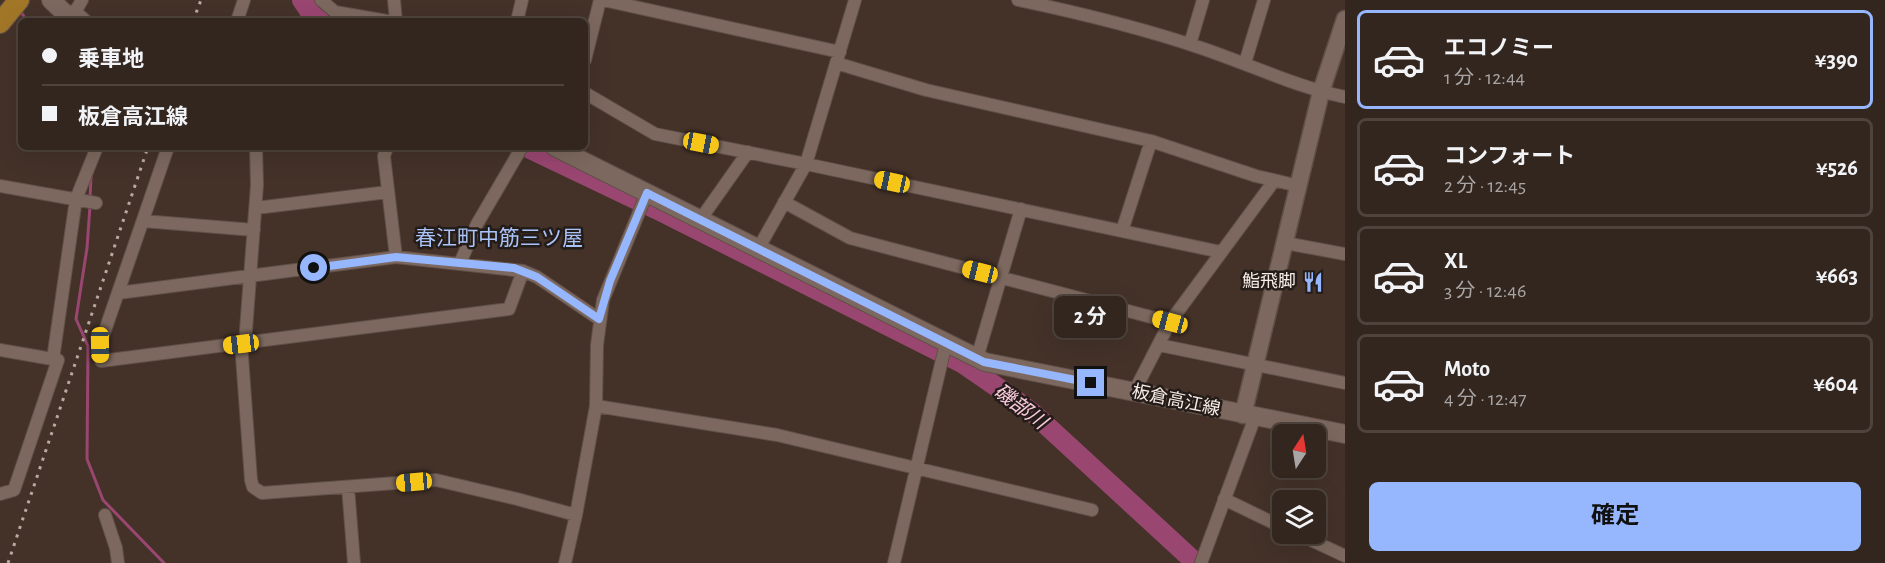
<!DOCTYPE html>
<html lang="ja">
<head>
<meta charset="utf-8">
<style>
  body { margin:0; font-family:"Alegreya Sans","Noto Sans JP",sans-serif; background:#3b2e28; color:#f1f3f6; height:100vh; display:flex; flex-direction:column; font-size:22px; white-space:nowrap }
  * { box-sizing:border-box; margin:0 }
  p { font-size:20px; color:#a9a5a4 }
  .icon { flex:none; width:33px; height:33px; fill:none; stroke:currentColor; stroke-width:2; stroke-linecap:round; stroke-linejoin:round }
  .map { position:relative; flex:1; overflow:hidden }
  .sheet { display:flex; flex-direction:column; background:#33261f; width:540px }
  .sheet>* { flex:none }
  .top-card { position:absolute; left:18px; top:18px; width:570px; height:132px; border-radius:9px; box-shadow:0 6px 24px #0002,0 0 0 2px #4e433d; display:grid; align-content:center; height:132px; padding:0 24px; background:#33261f }
  .needle { width:39px; rotate:12deg }
  .tools { position:absolute; left:1272px; top:424px; display:grid; gap:12px }
  .tools a { display:grid; place-items:center; width:54px; height:54px; border-radius:9px; background:#33261f; box-shadow:0 6px 24px #0002,0 0 0 2px #4e433d; font-size:30px }
  .end { position:absolute; width:27px; height:27px; margin:-14px; border:8px solid #96b6fd; background:#111; box-shadow:0 0 0 3px #111 }
  .from { border-radius:50% }
  .bubble { position:absolute; height:42px; border-radius:9px; background:#33261f; box-shadow:0 6px 24px #0002,0 0 0 2px #4e433d; font-size:20px; font-weight:700; line-height:42px; text-align:center }
  .car { position:absolute; width:18px; height:36px; margin:-18px -9px; border-radius:8px; box-shadow:0 0 4px 2px #0007; background:linear-gradient(#f5c518 24%,#345 0 40%,#f5c518 0 76%,#345 0 86%,#f5c518 0) }
  .top-card b { display:flex; align-items:center; gap:21px; height:57px; font-size:22px }
  .top-card b+b { border-top:2px solid #4e433d }
  .top-card i { width:15px; height:15px; background:#f1f3f6 }
  ul { padding:10px 0 0; list-style:none }
  li { display:flex; align-items:center; gap:18px; height:99px; margin:0 12px 9px; padding:0 12px; border:3px solid #4e433d; border-radius:9px }
  li div { flex:1 }
  li b { display:block; font-size:22px }
  li em { font-style:normal; font-weight:700 }
  li.active { border-color:#96b6fd }
  li>.icon { width:54px; height:54px; stroke-width:1.5 }
  .primary-button { display:flex; gap:12px; margin-top:auto; padding:12px 24px }
  .primary-button a { flex:1; height:69px; border-radius:9px; background:#96b6fd; color:#111; font-size:24px; font-weight:700; line-height:69px; text-align:center }
  main { display:flex; flex:1; min-height:0 }
  .map>svg:first-child { display:block }
</style>
</head>
<body>
<main>
<div class="map">
<svg width="1345" height="563" viewBox="0 0 1345 563">
  <rect width="100%" height="100%" fill="#443229"/>
  <g fill="none" stroke-linecap="round" stroke-linejoin="round">
    <!-- stream -->
    <path stroke="#994671" stroke-width="3" d="M21 12 27 21
      M90 199 91 176
      M90 206 87 248 76 319 88 346 87 459 103 500 164 563"/>
    <!-- river -->
    <path stroke="#994671" stroke-width="20" d="M302 0 312 15 320 21
      M526 147 662 212 962 363 1010 396 1034 414 1196 563"/>
    <!-- minor casing -->
    <g stroke="#605048" stroke-width="14">
      <path id="minor" d="M321 0 335 12 387 21
        M394 0 396 21
        M603 0 840 52
        M1018 0C1080 13 1141 28 1201 48 1249 64 1296 87 1345 97
        M66 11 77 13 86 21
        M75 12 82 0
        M237 21 244 0
        M517 21 522 0
        M1190 44 1203 0
        M585 60 600 0
        M836 63 926 90 1151 141 1256 176 1299 186
        M1245 63 1264 0
        M585 93 655 134 806 164 1221 252
        M168 147 100 345 101 361 509 309 523 271
        M387 147 384 156 396 257
        M0 186 96 203
        M784 202 850 238 1170 322
        M256 208 388 192
        M700 220 748 152
        M143 221 254 230
        M1122 231 1151 141
        M1285 243 1345 254
        M758 249 806 164 855 0
        M460 263 477 224 522 147
        M118 293 396 257 523 271 537 277 599 319
        M241 343 251 480 253 487 262 493 436 480 517 499 576 515
        M245 343 257 185 256 147
        M1159 345 1345 383
        M0 350 58 360 14 490 0 494
        M977 358 1021 209
        M53 359 76 199 97 147
        M1134 392 1170 322 1274 181
        M596 406 777 435 1092 510
        M348 487 354 563
        M1224 499 1282 527
        M105 515 116 548 118 563
        M1298 534 1345 556
        M565 563 576 515 596 406 597 345 603 300 647 193
        M894 563 946 343
        M1201 563 1255 417"/>
    </g>
    <!-- tertiary casing -->
    <g stroke="#605048" stroke-width="19">
      <path id="tertiary" d="M1243 415 1321 92 1345 19"/>
    </g>
    <!-- secondary casing -->
    <g stroke="#605048" stroke-width="20">
      <path id="secondary" d="M51 0 73 21
        M555 147 985 362 1345 434"/>
    </g>
    <!-- primary casing -->
    <g stroke="#605048" stroke-width="22">
      <path id="primary" d="M0 23 19 0"/>
    </g>
    <!-- minor -->
    <use href="#minor" stroke="#7c685e" stroke-width="12"/>
    <!-- tertiary -->
    <use href="#tertiary" stroke="#7c685e" stroke-width="16"/>
    <!-- secondary -->
    <use href="#secondary" stroke="#7c685e" stroke-width="18"/>
    <!-- primary -->
    <use href="#primary" stroke="#a27627" stroke-width="20"/>
    <!-- rail -->
    <path stroke="#b8aaa3" stroke-width="3" stroke-dasharray="3 6" stroke-linecap="butt" d="M193 21 201 0
      M8 563 148 147"/>
  </g>
  <g fill="none" stroke-linecap="round" stroke-linejoin="round">
    <!-- route -->
    <path stroke="#96b6fd" stroke-width="8" d="M314 268 396 257 514 268 537 277 599 319 610 281 647 193 984 362 1091 383"/>
  </g>
  <!-- icons -->
  <defs>
    <g id="restaurant-bare" transform="scale(1.62)"><path d="M-5-6h1v4h1v-4h1v4h1v-4h1v5L-1.5 .5V6h-2V.5L-5-1ZM5-6V6H3V1.5H1.5Q1.5-4 5-6Z" fill="#96b6fd" stroke="#241c18" stroke-width="2.5" paint-order="stroke"/></g>
  </defs>
  <g fill-rule="evenodd">
    <use href="#restaurant-bare" x="1313" y="282"/>
  </g>
  <g text-anchor="middle" dominant-baseline="central" stroke-width="5" stroke-linejoin="round" paint-order="stroke">
    <!-- poi labels -->
    <g font-size="18" fill="#f8ece6" stroke="#241c18" text-anchor="end">
      <text x="1296" y="282">鮨飛脚</text>
    </g>
    <!-- street labels -->
    <g font-size="18" fill="#f8ece6" stroke="#241c18">
      <text transform="translate(1176 401) rotate(12)">板倉高江線</text>
    </g>
    <!-- water labels -->
    <g font-size="20" font-style="italic" fill="#f9c9dd" stroke="#241c18">
      <text transform="translate(1020 407) rotate(37)">磯部川</text>
    </g>
    <!-- quarter labels -->
    <g font-size="21" fill="#aac3f8" stroke="#241c18">
      <text x="499" y="238">春江町中筋三ツ屋</text>
    </g>
  </g>
</svg>
<div class="tools">
<a><svg class="needle" viewBox="-14 -14 28 28"><path d="M0-13l5 13h-10z" fill="#e53935"/><path d="M0 13l5-13h-10z" fill="#a9a5a4"/></svg></a>
<a><svg class="icon" aria-label="layers" viewBox="0 0 24 24"><path d="M12 4l9 5-9 5-9-5zM3 14l9 5 9-5"/></svg></a>
</div>
<i class="end from" style="left:314px;top:268px"></i>
<i class="end" style="left:1091px;top:383px"></i>
<div class="bubble" style="left:1054px;top:296px;width:72px">2 分</div>
<i class="car" style="left:701px;top:143px;rotate:101deg"></i>
<i class="car" style="left:892px;top:182px;rotate:282deg"></i>
<i class="car" style="left:980px;top:272px;rotate:284deg"></i>
<i class="car" style="left:1170px;top:322px;rotate:285deg"></i>
<i class="car" style="left:241px;top:344px;rotate:263deg"></i>
<i class="car" style="left:100px;top:345px;rotate:179deg"></i>
<i class="car" style="left:414px;top:482px;rotate:265deg"></i>
<div class="top-card">
<b><i class="from"></i>乗車地</b>
<b><i></i>板倉高江線</b>
</div>
</div>
<section class="sheet">
<ul>
<li class="active"><svg class="icon" aria-label="car" viewBox="0 0 24 24"><path d="M5 17H2v-5l4-1 3-4h7l3 4 3 1v5h-3M9 17h6M6 11h13"/><circle cx="7" cy="17" r="2"/><circle cx="17" cy="17" r="2"/></svg><div><b>エコノミー</b><p>1 分 · 12:44</p></div><em>¥390</em></li>
<li><svg class="icon" aria-label="car" viewBox="0 0 24 24"><path d="M5 17H2v-5l4-1 3-4h7l3 4 3 1v5h-3M9 17h6M6 11h13"/><circle cx="7" cy="17" r="2"/><circle cx="17" cy="17" r="2"/></svg><div><b>コンフォート</b><p>2 分 · 12:45</p></div><em>¥526</em></li>
<li><svg class="icon" aria-label="car" viewBox="0 0 24 24"><path d="M5 17H2v-5l4-1 3-4h7l3 4 3 1v5h-3M9 17h6M6 11h13"/><circle cx="7" cy="17" r="2"/><circle cx="17" cy="17" r="2"/></svg><div><b>XL</b><p>3 分 · 12:46</p></div><em>¥663</em></li>
<li><svg class="icon" aria-label="car" viewBox="0 0 24 24"><path d="M5 17H2v-5l4-1 3-4h7l3 4 3 1v5h-3M9 17h6M6 11h13"/><circle cx="7" cy="17" r="2"/><circle cx="17" cy="17" r="2"/></svg><div><b>Moto</b><p>4 分 · 12:47</p></div><em>¥604</em></li>
</ul>
<div class="primary-button"><a>確定</a></div>
</section>
</main>
</body>
</html>
